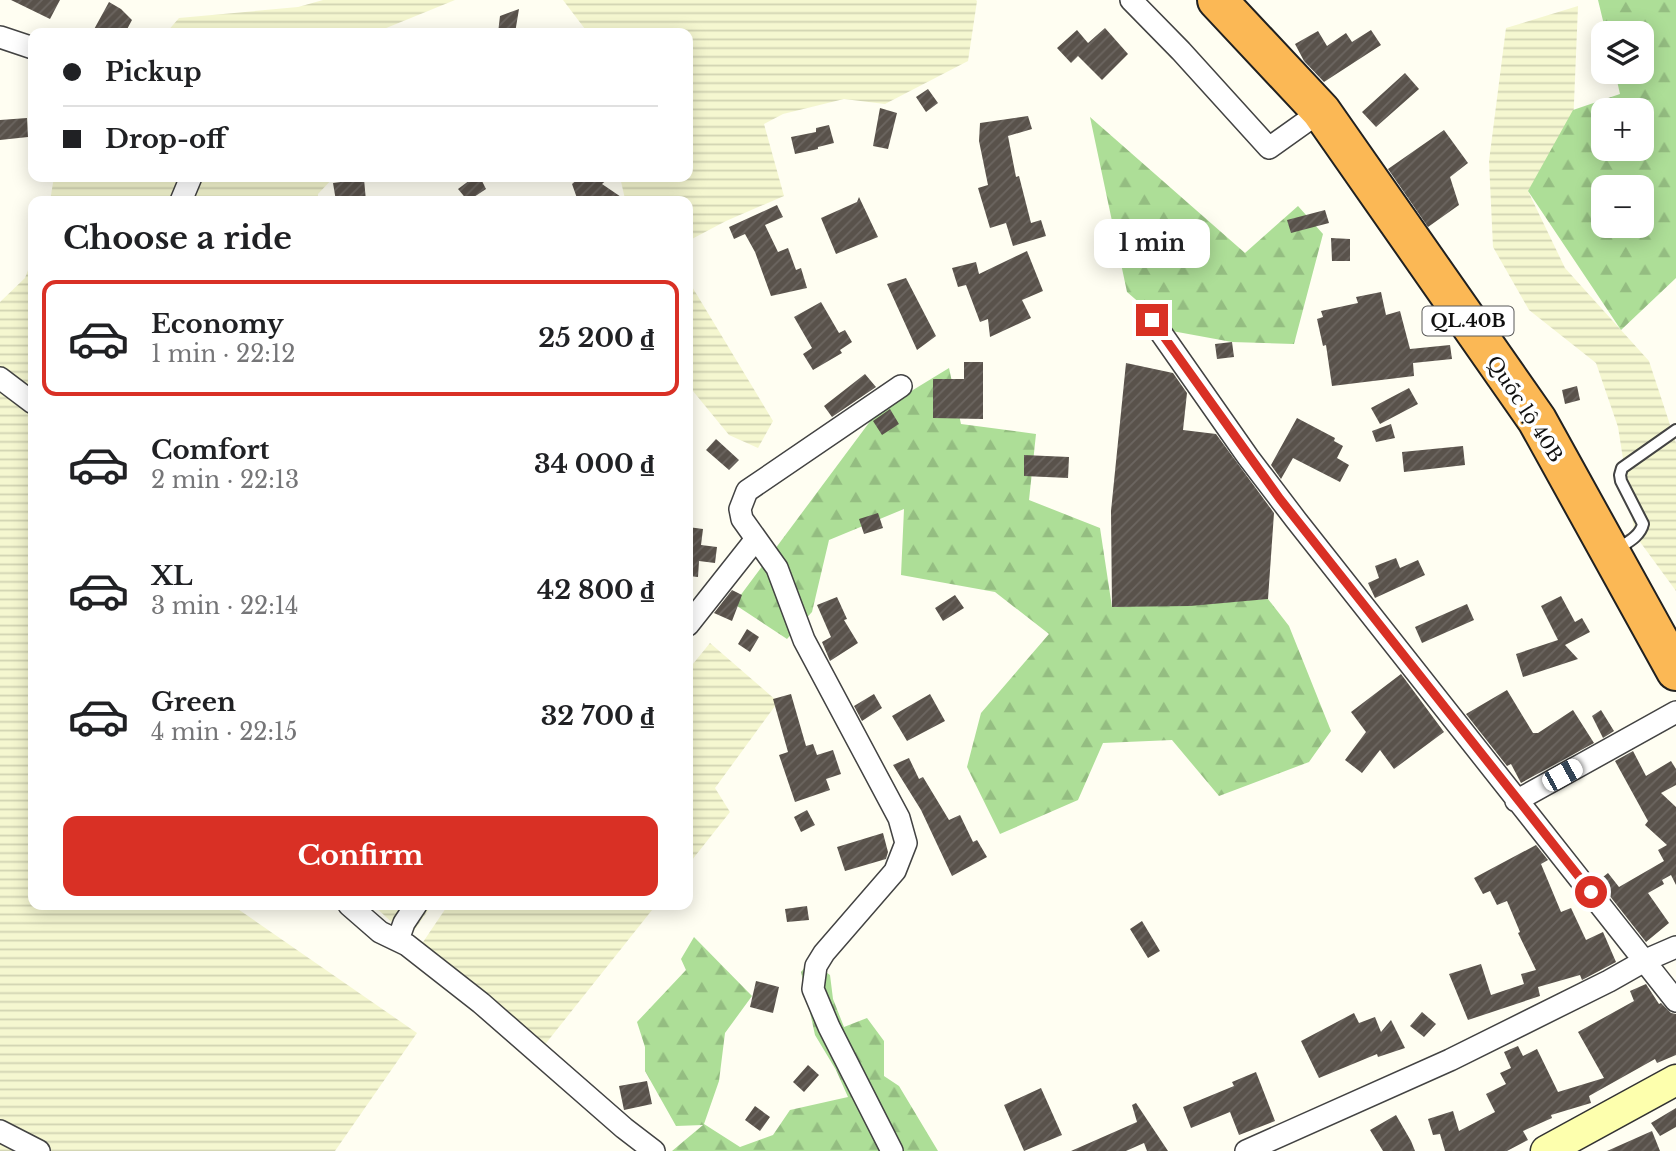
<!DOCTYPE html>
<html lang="en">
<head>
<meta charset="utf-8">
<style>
  body { margin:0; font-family:"Libre Baskerville",serif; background:#f2f2f2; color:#202124; height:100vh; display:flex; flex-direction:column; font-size:26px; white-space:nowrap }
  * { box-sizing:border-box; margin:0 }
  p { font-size:23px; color:#757577 }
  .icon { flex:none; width:38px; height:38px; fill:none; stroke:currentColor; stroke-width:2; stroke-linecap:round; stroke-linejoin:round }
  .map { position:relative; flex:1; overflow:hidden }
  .panel { position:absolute; left:28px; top:196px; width:665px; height:714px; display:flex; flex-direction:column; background:#fff; border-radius:14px; box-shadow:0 4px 18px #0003 }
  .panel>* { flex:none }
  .top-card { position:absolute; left:28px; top:28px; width:665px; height:154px; border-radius:14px; box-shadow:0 4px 18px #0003; display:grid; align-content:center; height:154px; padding:0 35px; background:#fff }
  .tools { position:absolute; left:1591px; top:21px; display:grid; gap:14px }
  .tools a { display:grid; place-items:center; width:63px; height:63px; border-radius:14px; background:#fff; box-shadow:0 4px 18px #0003; font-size:35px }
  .end { position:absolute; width:32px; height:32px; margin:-16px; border:9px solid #d93025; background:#fff; box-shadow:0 0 0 4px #fff }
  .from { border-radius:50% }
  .bubble { position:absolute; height:49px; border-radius:14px; background:#fff; box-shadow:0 4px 18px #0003; font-size:23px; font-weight:700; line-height:49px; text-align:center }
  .car { position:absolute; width:21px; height:42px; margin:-21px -10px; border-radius:9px; box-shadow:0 0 5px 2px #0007; background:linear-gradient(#fff 24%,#345 0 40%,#fff 0 76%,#345 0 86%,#fff 0) }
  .top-card b { display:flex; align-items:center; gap:24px; height:66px; font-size:26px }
  .top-card b+b { border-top:2px solid #e0e0e0 }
  .top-card i { width:18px; height:18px; background:#202124 }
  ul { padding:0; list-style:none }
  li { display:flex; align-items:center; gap:21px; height:116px; margin:0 14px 10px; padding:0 21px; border:4px solid transparent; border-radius:14px }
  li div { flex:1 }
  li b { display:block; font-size:26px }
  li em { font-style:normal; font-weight:700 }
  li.active { border-color:#d93025 }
  li>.icon { width:63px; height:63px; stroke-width:1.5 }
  h2 { padding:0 35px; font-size:32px; line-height:84px }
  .primary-button { display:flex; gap:14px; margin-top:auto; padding:14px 35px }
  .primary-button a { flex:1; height:80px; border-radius:14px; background:#d93025; color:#fff; font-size:28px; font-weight:700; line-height:80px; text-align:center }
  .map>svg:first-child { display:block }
</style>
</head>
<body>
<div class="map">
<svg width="1676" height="1151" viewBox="0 0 1676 1151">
  <defs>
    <pattern id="farmland-rules" width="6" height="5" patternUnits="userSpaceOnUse" patternTransform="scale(1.75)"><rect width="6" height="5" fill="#f5f7d0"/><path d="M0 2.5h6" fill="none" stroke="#d1d3b2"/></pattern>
    <pattern id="forest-firs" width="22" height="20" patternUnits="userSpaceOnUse" patternTransform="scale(1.75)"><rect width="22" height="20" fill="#adde97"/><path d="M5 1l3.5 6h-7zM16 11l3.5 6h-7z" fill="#94bd81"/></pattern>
    <pattern id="building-hatch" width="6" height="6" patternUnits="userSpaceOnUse" patternTransform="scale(1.75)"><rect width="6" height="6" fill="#59524b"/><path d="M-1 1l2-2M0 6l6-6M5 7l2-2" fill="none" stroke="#6c6661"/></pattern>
  </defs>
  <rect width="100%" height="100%" fill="#fffef2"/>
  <!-- farmland -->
  <path fill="url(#farmland-rules)" d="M323 0H455L374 33H166L179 18 298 7Z
    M563 0H976L977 1 968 61 885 104 844 99 783 114 764 124 784 196 726 221 688 241V201H622L625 199 620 177H688V33H588Z
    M1578 6 1573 127 1528 191 1565 268 1649 361 1676 443V591L1635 535 1618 427 1596 363 1529 310 1493 247 1489 161 1506 28Z
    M54 177H334L318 194V201H50Z
    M33 257V905H232L417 1033 335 1151H0V302L25 278Z
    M688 280 773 421 758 448 729 435 688 385Z
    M710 643 778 702 715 788 730 812 688 865V670Z
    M373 905H432L409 938Z
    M448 905H656L543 1047 419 948Z"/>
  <!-- forest -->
  <path fill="url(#forest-firs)" fill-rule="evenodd" d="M1598 0H1676V278L1621 330 1528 191 1573 110 1620 94 1615 72H1642V33H1606ZM1642 110V149H1603V110ZM1603 187H1642V226H1603Z
    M1090 117 1245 253 1298 206 1323 234 1294 344 1232 342 1172 331 1127 292Z
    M949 368 961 424 1036 434 1029 500 1100 528 1112 607 1268 599 1289 626 1331 731 1309 762 1219 796 1172 740 1103 743 1078 800 1000 834 967 767 981 713 1049 634 995 592 901 575 904 509 829 540 812 612 787 639 734 604 877 412Z
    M694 937 752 996 725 1033 719 1081 704 1124 740 1147 773 1135 790 1110 848 1097 836 1070 815 1035 801 972 810 961 830 975 833 999 844 1027 867 1018 884 1041V1076L899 1086 938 1151H672L703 1125 676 1126 645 1071V1047L637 1022 686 970 681 959Z"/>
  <!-- building -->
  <path fill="url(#building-hatch)" d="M11 0H60L50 19Z
    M109 2 121 9 132 20 125 33H92Z
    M519 9 515 33H498L500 16Z
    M1105 28 1128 54 1102 80 1078 56 1071 63 1057 48 1077 30 1088 43Z
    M1371 30 1381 45 1324 82 1304 61 1295 44 1318 31 1327 46 1346 33 1352 42Z
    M1405 73 1419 89 1376 127 1362 112Z
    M928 89 938 103 926 112 916 97Z
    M880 108 897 113 888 149 873 146Z
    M1028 116 1032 129 1008 136 1016 177 1019 176 1031 223 1041 220 1046 236 1013 246 1006 223 990 228 978 188 988 185 979 141 980 123Z
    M27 118 28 137 0 140V120Z
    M829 125 834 143 818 147V149L795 154 791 137 816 132V128Z
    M1444 130 1468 163 1450 177 1459 205 1428 227 1388 169Z
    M474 177H480L486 189 468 201 458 189Z
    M580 177H610L602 184 627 201H578L572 184Z
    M364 179 366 201H336L333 183Z
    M859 197 878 237 836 254 821 218 857 202Z
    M777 205 783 217 765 225 778 252 788 248 796 270 801 268 807 288 771 296 755 252 745 234 734 239 729 227Z
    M1325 210 1329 223 1291 233 1287 220Z
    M1331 238 1350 239V261H1332Z
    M1027 251 1043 291 1022 300 1031 318 990 337 988 319 980 322 966 285 958 287 952 268 976 262 979 274Z
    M906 278 936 336 917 350 887 284Z
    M1381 292 1386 315 1400 311 1410 349 1450 345 1452 359 1413 363 1414 376 1332 386 1326 345 1323 346 1317 319 1323 317 1321 311 1358 303 1356 297Z
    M821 302 839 333 845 330 852 342 840 350 842 353 813 370 803 354 812 348 794 317Z
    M1232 342 1234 357 1217 359 1215 344Z
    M964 362H983V419L933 418V379H964Z
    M1126 363 1173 373 1187 393 1183 430 1216 434 1274 513 1268 599 1190 606 1112 607 1111 511Z
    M865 374 876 387 832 417 824 406Z
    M1577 386 1580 400 1565 404 1562 390Z
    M1409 388 1418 404 1380 424 1371 408Z
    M890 409 899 424 882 435 873 421Z
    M1297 418 1335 438 1334 441 1343 446 1337 458 1349 465 1340 482 1293 458 1281 479 1271 465Z
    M1391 424 1395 438 1376 442 1372 431Z
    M716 439 739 460 729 470 706 450Z
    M1463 446 1465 465 1404 472 1402 452Z
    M1024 455 1069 457 1068 478 1024 476Z
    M878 513 883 528 864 534 859 519Z
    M688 527 703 529 701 545 717 547 715 563 699 561 698 577 688 576Z
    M1396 558 1400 568 1418 560 1425 575 1375 598 1368 583 1379 578 1375 566Z
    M732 590 742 595 732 621 714 613Z
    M955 595 964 608 943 621 935 608Z
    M1561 596 1575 622 1582 618 1590 632 1565 645 1578 659 1523 677 1516 654 1558 640 1541 606Z
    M837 597 847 619 844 620 858 643 830 661 822 642 831 637 817 605Z
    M1467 604 1474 620 1422 643 1415 627Z
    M747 629 759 637 750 652 738 644Z
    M1401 674 1444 732 1394 769 1380 750 1362 773 1345 760 1366 732 1351 712Z
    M1507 690 1533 733H1538L1573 710 1594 743 1521 783 1511 764 1507 766 1466 714Z
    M791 694 806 746 813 744 817 755 833 750 841 774 826 779 830 790 795 802 779 755 788 752 773 699Z
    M874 694 882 708 862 721 854 706Z
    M930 694 945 721 907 741 892 716Z
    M1601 710 1614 731 1603 738 1592 716Z
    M1633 751 1646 776 1671 761 1676 769V785L1661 793 1676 807V885L1671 875 1662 880 1664 884 1648 893 1669 923 1646 942 1598 881 1608 873 1619 887 1664 861 1658 850 1667 845 1645 825 1648 821 1615 761Z
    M909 758 919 779 923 777 949 820 960 815 973 842 977 840 987 857 952 876 921 810 893 765Z
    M807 810 815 825 801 832 794 817Z
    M883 833 888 852 886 859 845 871 837 847Z
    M1536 845 1548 860 1541 864 1561 912 1571 908 1586 940 1603 932 1616 962 1582 980 1580 975 1538 987 1540 996 1468 1020 1449 974 1481 964 1491 995 1524 984 1521 974 1536 970 1518 933 1520 932 1507 901 1497 905 1490 891 1483 894 1474 878Z
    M807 906 809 920 787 922 785 909Z
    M1142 921 1160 951 1148 958 1130 929Z
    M756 981 779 987 773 1013 750 1007Z
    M1646 984 1659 1004 1661 1003 1671 1013 1676 1014V1055L1657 1063 1655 1059 1589 1096 1591 1103 1551 1115 1552 1118 1523 1131 1528 1140 1507 1151H1445L1440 1134 1433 1135 1428 1119 1453 1111 1459 1131 1495 1112 1486 1094 1506 1084 1500 1073 1511 1068 1504 1052 1518 1046 1523 1056 1537 1049 1558 1092 1604 1078 1578 1032 1634 1001 1630 991Z
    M1422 1012 1436 1024 1424 1037 1410 1026Z
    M1354 1013 1359 1023 1375 1017 1381 1032 1391 1020 1405 1048 1378 1057 1377 1054 1319 1078 1301 1041Z
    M808 1065 819 1075 804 1092 793 1082Z
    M1256 1072 1275 1121 1239 1135 1230 1112 1191 1128 1183 1107 1234 1086 1232 1082Z
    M647 1081 652 1104 624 1110 619 1086Z
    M1041 1088 1062 1135 1024 1151 1004 1105Z
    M1136 1103 1168 1151H1147L1144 1143 1126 1151H1071L1137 1122 1132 1105Z
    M755 1106 770 1117 760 1131 745 1120Z
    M1676 1108V1127L1660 1136 1651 1123Z
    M1396 1115 1411 1141 1415 1151H1383L1370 1130Z
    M1652 1131 1660 1151H1607Z"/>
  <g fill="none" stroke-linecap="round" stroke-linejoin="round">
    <!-- lane casing -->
    <g stroke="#434343" stroke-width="14">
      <path id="lane" d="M1616 550C1626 543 1640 537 1643 524L1621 481 1620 475 1622 468 1676 430"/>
    </g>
    <!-- street casing -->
    <g stroke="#434343" stroke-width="24">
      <path id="street" d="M1131 0 1181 51 1269 148 1321 111
        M0 37 33 48
        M181 201 191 177
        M1152 320 1248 457 1296 520 1676 1001
        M0 378 33 403
        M688 625 756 539
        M1516 801 1676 712
        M349 905 380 932 407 945 481 1003 624 1128 654 1151
        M398 940 404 923 416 905
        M0 1131 39 1151
        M892 1151 829 1027 813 989 816 966 824 953 895 871 906 843 899 818 804 640 777 568 742 519 740 509 747 491 901 386
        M1246 1151 1450 1060 1609 981 1646 960 1676 947"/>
    </g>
    <!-- secondary casing -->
    <g stroke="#323232" stroke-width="33">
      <path id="secondary" d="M1546 1151 1676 1080"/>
    </g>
    <!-- highway casing -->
    <g stroke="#212121" stroke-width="42">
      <path id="highway" d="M1217 0 1321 111 1537 420 1676 671"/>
    </g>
    <!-- lane -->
    <use href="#lane" stroke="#fff" stroke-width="10"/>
    <!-- street -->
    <use href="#street" stroke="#fff" stroke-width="21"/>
    <!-- secondary -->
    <use href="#secondary" stroke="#fdffad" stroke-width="30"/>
    <!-- highway -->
    <use href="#highway" stroke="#fbb855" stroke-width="38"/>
  </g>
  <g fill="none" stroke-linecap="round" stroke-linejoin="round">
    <!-- route -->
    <path stroke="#d93025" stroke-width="9" d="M1152 320 1280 499 1591 892"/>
  </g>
  <g text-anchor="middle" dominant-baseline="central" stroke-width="7" stroke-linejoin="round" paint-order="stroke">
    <!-- shield labels -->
    <rect fill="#fff" stroke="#585858" stroke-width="2" x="1422.5" y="306.5" width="91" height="29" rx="5"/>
    <g font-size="18" font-weight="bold" fill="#101010">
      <text x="1468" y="321">QL.40B</text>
    </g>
    <!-- street labels -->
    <g font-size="19" fill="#101010" stroke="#fff">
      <text transform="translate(1525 409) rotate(57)">Quốc lộ 40B</text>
    </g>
  </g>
</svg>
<div class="tools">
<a><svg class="icon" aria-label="layers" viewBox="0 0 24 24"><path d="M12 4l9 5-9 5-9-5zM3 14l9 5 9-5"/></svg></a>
<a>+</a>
<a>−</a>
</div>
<i class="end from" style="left:1591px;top:892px"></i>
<i class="end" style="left:1152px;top:320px"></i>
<div class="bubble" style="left:1094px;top:219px;width:116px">1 min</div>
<i class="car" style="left:1562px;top:775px;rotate:61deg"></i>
<div class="top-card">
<b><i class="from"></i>Pickup</b>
<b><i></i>Drop-off</b>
</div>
<section class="panel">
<h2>Choose a ride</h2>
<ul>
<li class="active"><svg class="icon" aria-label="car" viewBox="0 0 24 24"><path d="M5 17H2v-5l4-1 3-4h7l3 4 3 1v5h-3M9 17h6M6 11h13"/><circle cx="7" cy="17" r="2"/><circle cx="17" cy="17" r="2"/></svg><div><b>Economy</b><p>1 min · 22:12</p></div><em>25 200 ₫</em></li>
<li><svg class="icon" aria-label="car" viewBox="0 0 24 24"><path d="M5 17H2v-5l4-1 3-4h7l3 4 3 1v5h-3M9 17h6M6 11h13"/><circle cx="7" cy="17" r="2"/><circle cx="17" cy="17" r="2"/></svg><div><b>Comfort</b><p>2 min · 22:13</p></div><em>34 000 ₫</em></li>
<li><svg class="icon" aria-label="car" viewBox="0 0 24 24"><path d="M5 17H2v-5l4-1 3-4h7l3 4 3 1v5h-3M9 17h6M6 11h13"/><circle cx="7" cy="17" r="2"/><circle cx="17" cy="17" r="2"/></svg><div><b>XL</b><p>3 min · 22:14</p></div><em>42 800 ₫</em></li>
<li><svg class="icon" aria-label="car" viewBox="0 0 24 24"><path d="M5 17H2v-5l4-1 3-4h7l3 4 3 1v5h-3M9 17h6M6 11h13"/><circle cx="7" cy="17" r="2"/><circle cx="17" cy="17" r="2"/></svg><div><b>Green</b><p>4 min · 22:15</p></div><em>32 700 ₫</em></li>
</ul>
<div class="primary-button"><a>Confirm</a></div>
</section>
</div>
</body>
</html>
